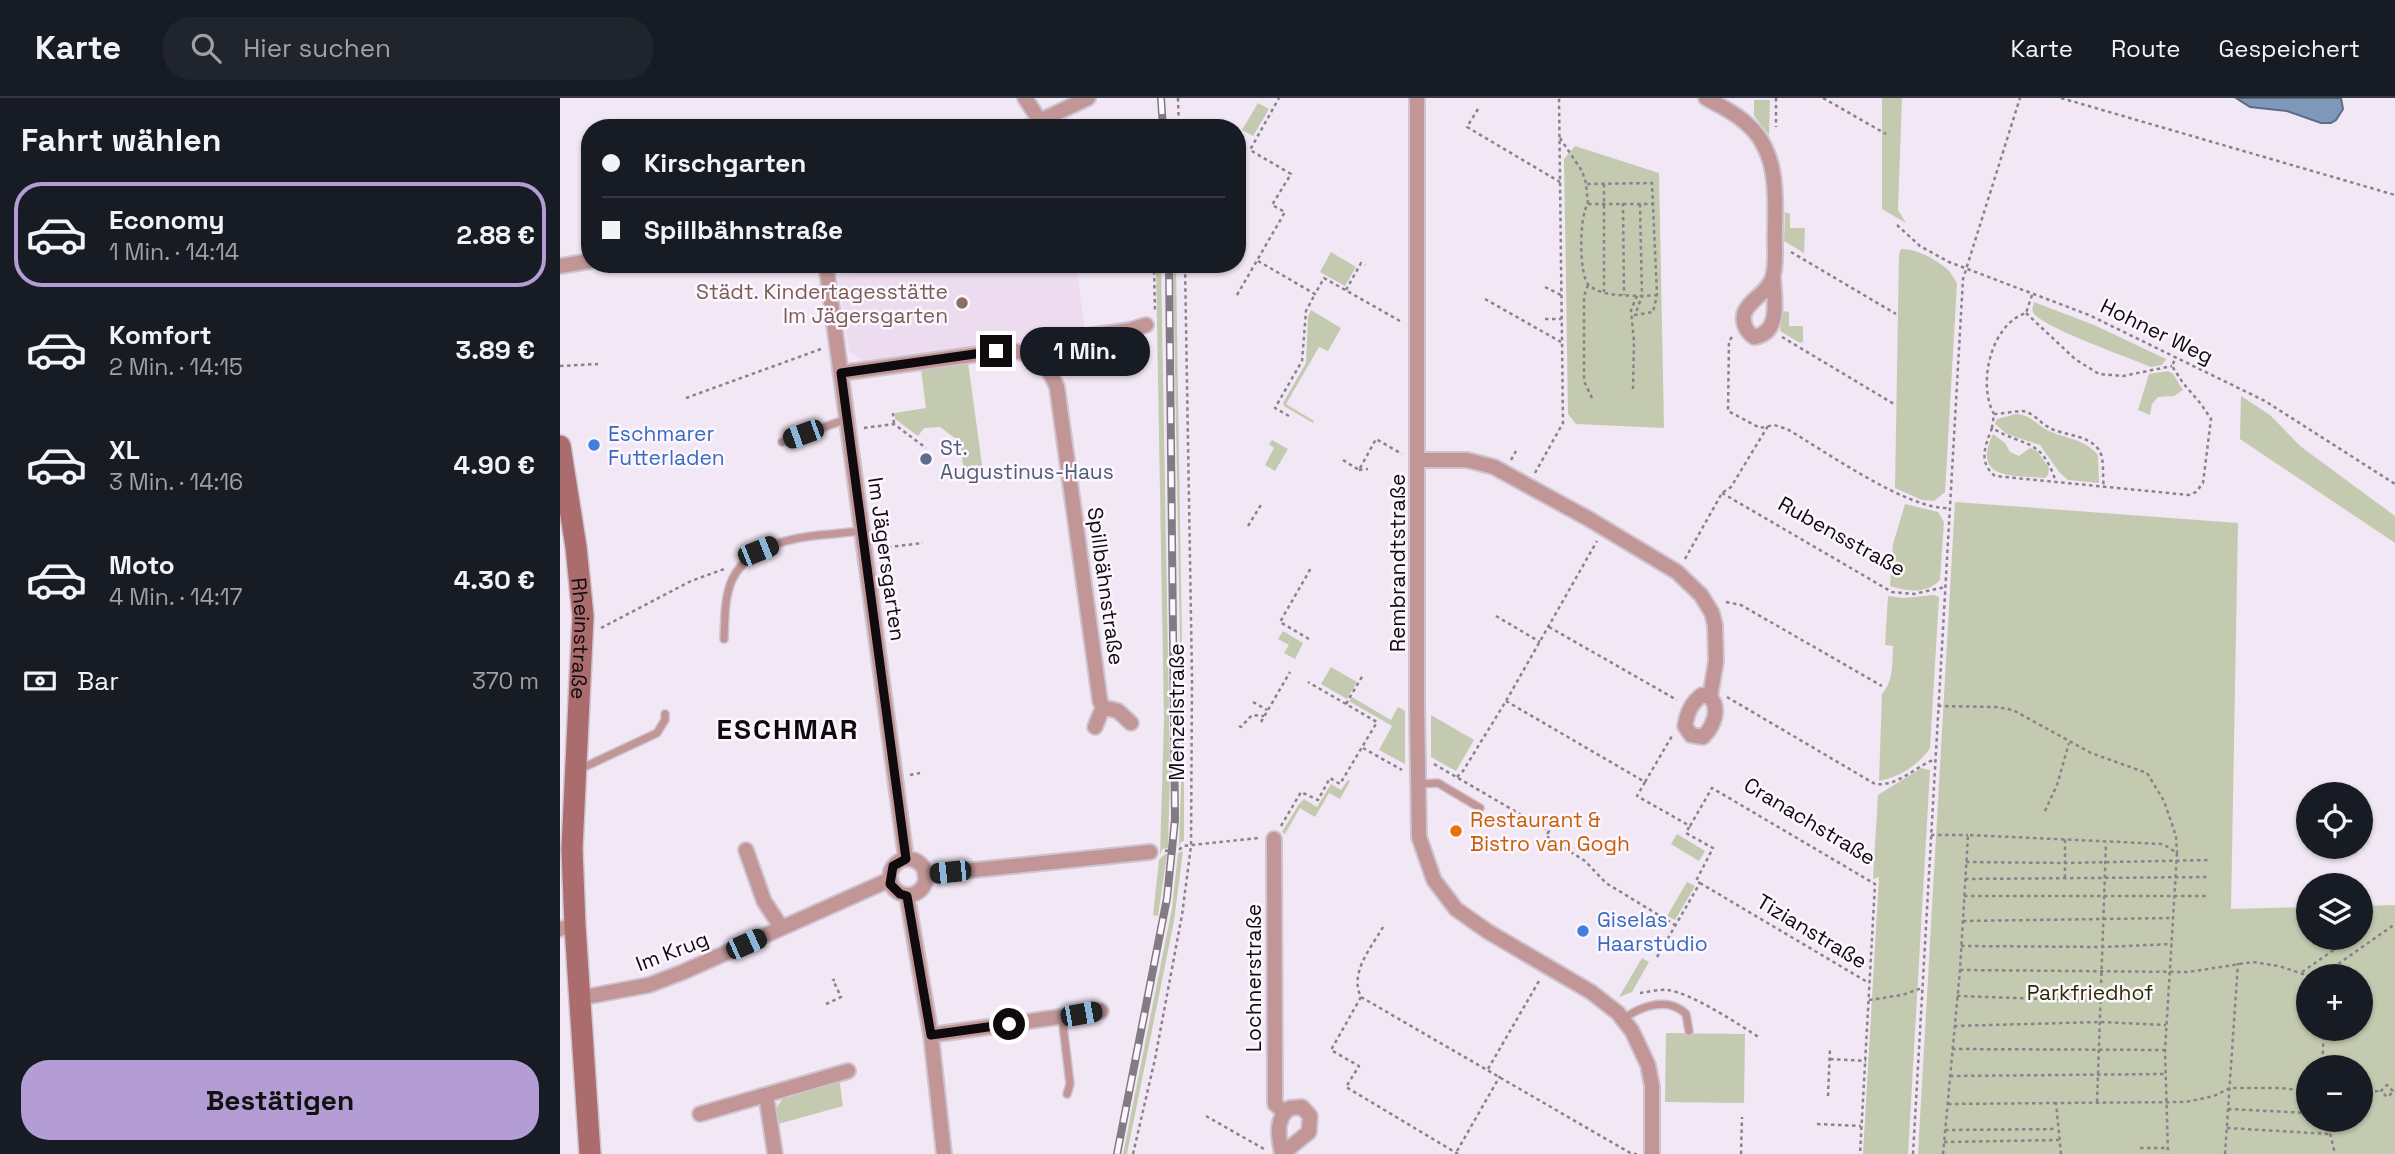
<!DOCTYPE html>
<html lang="de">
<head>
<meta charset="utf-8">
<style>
  body { margin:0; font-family:"Space Grotesk",sans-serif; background:#20242c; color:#f1f3f6; height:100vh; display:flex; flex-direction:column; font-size:26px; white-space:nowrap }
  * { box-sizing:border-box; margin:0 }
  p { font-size:23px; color:#9ea1a6 }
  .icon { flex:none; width:38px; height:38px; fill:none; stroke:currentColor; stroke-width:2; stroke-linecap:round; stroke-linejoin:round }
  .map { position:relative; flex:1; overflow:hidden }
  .sheet { display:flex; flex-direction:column; background:#171b24; width:560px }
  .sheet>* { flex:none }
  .banner { position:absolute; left:21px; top:21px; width:665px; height:154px; border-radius:28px; box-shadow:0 2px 5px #0004; display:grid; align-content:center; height:154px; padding:0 21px; background:#171b24 }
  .fabs { position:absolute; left:1736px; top:684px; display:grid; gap:14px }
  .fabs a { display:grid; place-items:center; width:77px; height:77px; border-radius:50%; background:#171b24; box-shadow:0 2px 5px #0004; font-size:35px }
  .end { position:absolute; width:32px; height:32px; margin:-16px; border:9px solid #0e0a0e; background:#fff; box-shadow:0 0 0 4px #fff }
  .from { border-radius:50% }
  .bubble { position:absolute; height:49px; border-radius:24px; background:#171b24; box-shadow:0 2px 5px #0004; font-size:23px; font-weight:800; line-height:49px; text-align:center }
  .car { position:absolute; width:21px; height:42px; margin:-21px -10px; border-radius:9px; box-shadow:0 0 5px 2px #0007; background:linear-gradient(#222 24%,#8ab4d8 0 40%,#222 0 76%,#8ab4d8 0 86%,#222 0) }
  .banner b { display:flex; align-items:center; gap:24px; height:66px; font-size:26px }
  .banner b+b { border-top:2px solid #363941 }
  .banner i { width:18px; height:18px; background:#f1f3f6 }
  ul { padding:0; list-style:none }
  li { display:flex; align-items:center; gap:21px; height:105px; margin:0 14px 10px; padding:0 7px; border:4px solid transparent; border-radius:28px }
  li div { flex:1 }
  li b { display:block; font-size:26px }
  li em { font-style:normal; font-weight:800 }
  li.on { border-color:#b39dd4 }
  li>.icon { width:63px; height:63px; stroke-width:1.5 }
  h2 { padding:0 21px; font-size:32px; line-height:84px }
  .pay { display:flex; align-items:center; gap:18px; height:77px; padding:0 21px; font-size:26px }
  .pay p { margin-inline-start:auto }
  .cta { display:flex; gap:14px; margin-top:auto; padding:14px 21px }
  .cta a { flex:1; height:80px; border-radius:28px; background:#b39dd4; color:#111; font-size:28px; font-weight:800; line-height:80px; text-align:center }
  header { display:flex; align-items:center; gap:42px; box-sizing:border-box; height:98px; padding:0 35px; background:#171b24; border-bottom:2px solid #363941 }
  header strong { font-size:33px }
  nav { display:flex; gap:38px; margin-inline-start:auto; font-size:24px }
  .search { width:490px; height:63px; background:#20242c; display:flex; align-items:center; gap:18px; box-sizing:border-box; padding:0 24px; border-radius:28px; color:#9ea1a6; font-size:26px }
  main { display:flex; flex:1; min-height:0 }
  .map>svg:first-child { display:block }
</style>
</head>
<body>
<header>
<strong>Karte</strong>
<div class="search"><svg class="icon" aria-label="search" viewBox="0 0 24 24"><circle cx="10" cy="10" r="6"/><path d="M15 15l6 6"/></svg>Hier suchen</div>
<nav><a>Karte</a><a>Route</a><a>Gespeichert</a></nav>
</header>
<main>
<section class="sheet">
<h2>Fahrt wählen</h2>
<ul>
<li class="on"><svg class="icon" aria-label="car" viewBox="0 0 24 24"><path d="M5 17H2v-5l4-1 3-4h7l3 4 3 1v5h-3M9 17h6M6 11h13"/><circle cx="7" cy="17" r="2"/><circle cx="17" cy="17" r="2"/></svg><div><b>Economy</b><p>1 Min. · 14:14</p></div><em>2.88 €</em></li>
<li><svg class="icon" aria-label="car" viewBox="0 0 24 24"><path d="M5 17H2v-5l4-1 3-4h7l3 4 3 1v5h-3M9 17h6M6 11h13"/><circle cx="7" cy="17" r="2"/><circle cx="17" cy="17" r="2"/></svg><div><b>Komfort</b><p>2 Min. · 14:15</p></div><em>3.89 €</em></li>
<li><svg class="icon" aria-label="car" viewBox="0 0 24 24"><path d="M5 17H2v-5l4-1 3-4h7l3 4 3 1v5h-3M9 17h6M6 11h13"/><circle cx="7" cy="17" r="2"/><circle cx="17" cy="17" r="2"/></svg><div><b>XL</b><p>3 Min. · 14:16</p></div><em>4.90 €</em></li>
<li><svg class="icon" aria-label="car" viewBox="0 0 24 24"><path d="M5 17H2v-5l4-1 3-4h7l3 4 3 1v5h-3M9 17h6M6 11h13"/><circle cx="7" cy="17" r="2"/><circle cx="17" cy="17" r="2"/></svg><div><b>Moto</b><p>4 Min. · 14:17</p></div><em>4.30 €</em></li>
</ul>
<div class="pay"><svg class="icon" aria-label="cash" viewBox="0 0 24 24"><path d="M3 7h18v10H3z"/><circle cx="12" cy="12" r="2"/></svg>Bar<p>370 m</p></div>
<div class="cta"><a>Bestätigen</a></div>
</section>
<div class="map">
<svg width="1835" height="1056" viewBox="0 0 1835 1056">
  <rect width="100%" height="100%" fill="#f2e7f4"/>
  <!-- built -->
  <path fill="#eddcef" d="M351 166H516L525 234 304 264 289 253 278 177Z"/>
  <!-- green -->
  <path fill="#c4caaf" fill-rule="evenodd" d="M1322 0H1342L1338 112 1346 125 1322 111Z
    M1194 2H1210L1209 37 1194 18Z
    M698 5 709 11 693 38 682 32Z
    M1015 48 1099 75 1104 330 1016 326 1008 316 1004 61Z
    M1225 114 1230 116V130H1245L1244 155 1224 143Z
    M1341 151C1355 150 1377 162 1387 171 1391 174 1394 181 1397 185L1385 394 1374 403 1362 402 1335 390 1339 156Z
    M771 154 796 169 785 188 760 174Z
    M596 166H601L610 673 608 750 602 751 600 757 604 622Z
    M613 166H616L624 672V743L621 744 619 749 622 653Z
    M1474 204 1534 227 1606 261 1602 267 1591 269C1573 261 1478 228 1473 214 1472 211 1473 207 1474 204Z
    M751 212 781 230 768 253 759 249 726 306 754 323 753 325 724 308 723 305 746 265 748 219Z
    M1223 213 1229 214V228H1243V244L1240 245 1220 233Z
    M408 264 423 374 404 375 400 344 380 329 364 330 358 338 335 321V315L366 310 361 271Z
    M1608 273 1613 276 1623 292 1614 298 1598 299 1592 306 1590 317 1578 312 1589 276Z
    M1681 298 1710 317 1740 348 1835 418V445L1680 341Z
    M1456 316C1470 317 1475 325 1487 332 1505 341 1524 340 1538 357L1539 385 1508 382 1499 374 1480 347 1447 336 1435 326 1437 321Z
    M1433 336 1445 345 1450 354 1459 358 1470 350 1477 353 1489 370 1488 377 1485 380C1453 377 1411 382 1433 336Z
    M712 342 728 351 715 373 705 367 714 350 709 346Z
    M1395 404 1678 425 1671 811 1748 809V840H1801V808L1835 807V1056H1358ZM1748 878H1801V931H1748ZM1748 970H1801V1022H1748Z
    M1345 406 1378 414 1384 424 1380 482C1366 496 1349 494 1330 488L1333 446Z
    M1374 497 1379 499 1370 650C1358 668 1339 679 1319 683L1322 596C1334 583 1332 564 1333 548L1325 547 1328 498 1343 500Z
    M723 533 743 545 735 561 724 555 729 547 718 541Z
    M771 569 797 584 787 601 761 586Z
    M792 599 831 622 838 609 845 613V666L819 652 832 628 789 603Z
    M871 617 914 642 896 673 871 659Z
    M1361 670 1370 672 1348 1056H1303L1319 779 1313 781 1318 697Z
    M788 682 790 683 780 701 769 695 755 719 740 710 725 736 722 734 739 706 744 701 757 709 771 686 781 692Z
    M1117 736 1145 753 1139 763 1111 746Z
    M623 753 614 823 567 1056H563L612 810 618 755Z
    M605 756H607L598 818 593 817 599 762Z
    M1127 784 1135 788 1115 822 1107 818Z
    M1082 860 1089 864 1072 894 1059 899Z
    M1106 935 1185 936 1184 1005 1105 1004Z
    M279 980 283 1008 218 1026 216 1011 226 995Z"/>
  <!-- water -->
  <path fill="#7e98ba" stroke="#5c6d86" stroke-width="2" d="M1676 0H1781L1783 11 1776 22 1771 25H1761L1727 13 1690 9Z"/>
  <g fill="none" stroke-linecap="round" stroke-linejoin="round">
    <!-- lane casing -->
    <g stroke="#cec4cf" stroke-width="10">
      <path id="lane" d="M222 344 287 321
        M164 541C165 522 164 500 172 482 194 436 259 438 302 433
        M18 672 97 635 105 622V616
        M858 686 878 685 920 710
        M502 919 510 986 507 996
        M1063 921C1081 908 1108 898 1126 916L1129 933"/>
    </g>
    <!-- street casing -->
    <g stroke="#cec4cf" stroke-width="18">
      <path id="street" d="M465 0 480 23
        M857 0V608L859 739 874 782 896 811 927 833 1031 894 1058 915 1072 933 1088 967 1092 988V1056
        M1146 0C1160 8 1176 15 1187 26 1217 52 1216 93 1215 130 1214 145 1217 164 1213 178 1209 195 1189 201 1184 216 1182 226 1187 234 1194 239 1222 235 1214 199 1213 178
        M465 30 528 0
        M266 166 346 761
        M0 168 30 163
        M472 258 476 249 482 245 570 232 586 227
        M281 275 448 252C472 254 488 266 497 289L540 603 543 609
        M858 362H907L934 369 1029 421 1117 474 1141 497 1152 515 1155 527 1156 563 1150 599 1142 597C1131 605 1127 615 1125 628L1131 637 1143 639C1153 629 1161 611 1150 599
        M535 629 543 609 558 613 571 625
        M714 741 715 1006 724 1014
        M186 752 204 803 221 829
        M330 779a18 18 0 1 1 36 0a18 18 0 1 1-36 0Z
        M365 777 590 754
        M347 798 371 937 384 1056
        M0 831 15 828
        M20 900 89 887 123 874 329 782
        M371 937 541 913
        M206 997 215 1056
        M140 1016 288 973
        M722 1056C719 1040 714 1021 730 1010L742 1009 750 1018 749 1034 722 1056"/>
    </g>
    <!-- secondary casing -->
    <g stroke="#cec4cf" stroke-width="24">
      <g id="secondary">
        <path id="s1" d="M0 348 16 449 23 518 12 751 15 828 30 1056"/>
      </g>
    </g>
    <!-- path -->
    <path stroke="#8a828b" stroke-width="2.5" stroke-dasharray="3.5 3.5" stroke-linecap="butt" d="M618 0 619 30
      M1216 0V29
      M1263 0 1326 36
      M1501 0 1835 97
      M918 11 907 29 1000 84
      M1000 40 1022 73 1026 85
      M1044 86V194
      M1063 105 1064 197
      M1028 106H1093
      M1080 106 1082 198C1067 197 1040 199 1028 186 1019 176 1019 117 1028 106L1026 86 1092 85 1097 197 1093 214 1075 217 1082 198 1097 197
      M1337 127 1360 148 1389 164 1529 217 1705 303 1835 386
      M1231 154 1336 216
      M698 163 755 196 764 180 840 223
      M594 166 595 215
      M1028 187 1024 198V283L1032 300
      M985 189 1001 197
      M786 192 801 165 805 167
      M677 197 725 114 712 107 731 76 690 52 719 0
      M1472 197 1466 215C1431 226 1417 286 1434 316L1432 330C1466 350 1481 339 1496 384
      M925 201 1001 244
      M1466 215 1515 261 1539 276 1563 278 1612 268
      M985 221H1001
      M1172 239 1169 243 1168 313 1200 330 1214 327 1227 331C1265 353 1349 413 1390 410
      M1222 239 1334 306
      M0 268 38 266
      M1073 291 1074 244 1071 212 1077 198
      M126 300 261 251
      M333 315 334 326
      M1434 316C1443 316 1453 313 1462 313 1473 314 1480 325 1490 330 1505 338 1527 336 1539 352 1545 361 1542 379 1544 390
      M729 318 715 310 742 263 746 213 755 196
      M304 330 334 326 366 350
      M1432 330C1425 348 1418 364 1435 378L1629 397 1636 394 1643 385 1651 321 1641 306 1623 285 1612 268 1616 259
      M783 362 799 372 816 341 842 356
      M951 362 956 353
      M799 372 808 371
      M975 375 1003 325 999 0
      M1162 395 1332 494 1354 496 1385 489
      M688 428 702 405
      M321 450 363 445
      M1125 461 1162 395 1171 389 1208 328
      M1166 504 1181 507 1322 588
      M936 518 980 544
      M989 529 1117 602
      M41 530 131 483 167 470
      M749 541 720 524 751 470
      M1167 599 1315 686C1337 689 1355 669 1375 661
      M946 603 1085 684 1112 638
      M693 604 707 612
      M786 606 803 577
      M1378 608 1436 609 1453 612 1531 655 1587 675 1604 703 1616 738 1617 755
      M701 624 730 574
      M679 628 681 629 692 617 704 618
      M803 650 842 672
      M874 666 989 733 986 738 1025 763 1046 785 1115 827
      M350 677 360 675
      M897 679 903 673 946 603 1037 443
      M1085 684 1077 698 1130 728 1152 690 1315 786 1300 1056
      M1485 713 1497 687 1509 645
      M721 728 741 694 758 702 770 680 780 686 817 624 748 584
      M1129 729 1126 735 1153 750 1136 783 1140 785
      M1371 737H1408
      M605 753 620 751 623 748 698 740
      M1406 764 1505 765 1651 762
      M1505 780V741
      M1405 781 1650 779
      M1140 785 1309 885
      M1404 798H1649
      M1403 823 1613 820
      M823 829C811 850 789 875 801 899L771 952 799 968 786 989 898 1056
      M1801 834 1812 826
      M1401 848 1543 849 1612 846
      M1097 859 1140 785
      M1400 872 1628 874 1693 864 1719 868 1749 878
      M1742 874 1791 840
      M1761 878 1835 826
      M1080 895C1088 894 1099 891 1107 892 1130 894 1180 927 1200 940
      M1397 898 1541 903
      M801 899 1072 1056H1077
      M1309 902 1342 897 1362 890
      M266 906 281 899 273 882H275
      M1394 928 1540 924 1606 927
      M1392 951 1605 952
      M1270 961 1306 963
      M1762 970 1764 931
      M928 971 979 883
      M1390 978 1606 976
      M1833 993 1827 987 1821 993 1827 999 1835 993
      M1801 994 1821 993
      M1268 998 1270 950
      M1537 1004 1546 745
      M1388 1006 1496 1005
      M1668 1011 1748 1015
      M646 1018 704 1051
      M1767 1022 1775 1056
      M1257 1026 1301 1028
      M1667 1030 1770 1036
      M1385 1032 1497 1031
      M1384 1044 1499 1042
      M1580 1050H1607
      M897 1053 940 978
      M573 1056 595 961 622 817 631 748 632 580 625 166
      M1181 1056 1182 1019
      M1353 1056 1403 181 1460 0
      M1383 1056 1400 872 1408 737 1603 746 1617 755 1605 952 1608 1056
      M1501 1056 1496 1005 1626 1004 1654 998 1670 990H1720L1748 993
      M1665 1056 1678 865"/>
    <!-- lane -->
    <use href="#lane" stroke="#c29696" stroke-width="7"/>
    <!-- street -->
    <use href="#street" stroke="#c29696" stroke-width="14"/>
    <!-- secondary -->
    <use href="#secondary" stroke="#ab6c6d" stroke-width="21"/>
    <!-- rail casing -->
    <g stroke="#837b84" stroke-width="8">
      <path id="rail" d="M601 0 603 30
        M557 1056 607 800 615 721 609 166"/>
    </g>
    <!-- rail -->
    <use href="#rail" stroke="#fdf6fe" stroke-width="5" stroke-dasharray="16" stroke-linecap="butt"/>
  </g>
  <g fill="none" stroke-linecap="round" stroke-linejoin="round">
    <!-- route -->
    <path stroke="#0e0a0e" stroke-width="9" d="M436 253 281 275 346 761 333 768 330 786 340 796 347 798 371 937 449 926"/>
  </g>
  <!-- markers -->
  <circle fill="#8d6e63" stroke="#fdf6fe" stroke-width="2.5" cx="402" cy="205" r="7"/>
  <g fill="#3f7fe0" stroke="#fdf6fe" stroke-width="2.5">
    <circle cx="34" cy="347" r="7"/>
    <circle cx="1023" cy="833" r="7"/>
  </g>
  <circle fill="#5c6f8a" stroke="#fdf6fe" stroke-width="2.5" cx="366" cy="361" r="7"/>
  <circle fill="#e8710a" stroke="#fdf6fe" stroke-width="2.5" cx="896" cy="733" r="7"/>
  <g text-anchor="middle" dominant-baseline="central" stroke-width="5" stroke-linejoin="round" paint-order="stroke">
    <!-- education labels -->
    <g font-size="21" fill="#785e54" stroke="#fdf6fe" text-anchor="end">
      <text x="388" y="193">Städt. Kindertagesstätte<tspan x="388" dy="24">Im Jägersgarten</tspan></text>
    </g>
    <!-- street labels -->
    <g font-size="21" fill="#0e0a0e" stroke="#fdf6fe">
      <text transform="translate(1597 233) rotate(26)">Hohner Weg</text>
      <text transform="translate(1282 438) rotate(29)">Rubensstraße</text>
      <text transform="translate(327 461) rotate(82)">Im Jägersgarten</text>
      <text transform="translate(837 465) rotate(-90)">Rembrandtstraße</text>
      <text transform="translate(546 488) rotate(82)">Spillbähnstraße</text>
      <text stroke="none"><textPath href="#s1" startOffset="194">Rheinstraße</textPath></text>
      <text transform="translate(616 614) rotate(-90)">Menzelstraße</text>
      <text transform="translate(1250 723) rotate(31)">Cranachstraße</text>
      <text transform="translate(1252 833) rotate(31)">Tizianstraße</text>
      <text transform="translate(112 853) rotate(-21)">Im Krug</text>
      <text transform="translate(693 880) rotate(-90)">Lochnerstraße</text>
    </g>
    <!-- shop labels -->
    <g font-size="21" fill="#366cbe" stroke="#fdf6fe" text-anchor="start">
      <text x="48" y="335">Eschmarer<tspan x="48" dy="24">Futterladen</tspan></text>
      <text x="1037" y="821">Giselas<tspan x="1037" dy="24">Haarstudio</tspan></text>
    </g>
    <!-- service labels -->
    <g font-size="21" fill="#4e5e75" stroke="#fdf6fe" text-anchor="start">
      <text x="380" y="349">St.<tspan x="380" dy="24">Augustinus-Haus</tspan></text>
    </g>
    <!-- food labels -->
    <g font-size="21" fill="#c56008" stroke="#fdf6fe" text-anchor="start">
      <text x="910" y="721">Restaurant &amp;<tspan x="910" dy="24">Bistro van Gogh</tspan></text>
    </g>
    <!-- park labels -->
    <g font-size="21" fill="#283000" stroke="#fdf6fe">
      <text x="1530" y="894">Parkfriedhof</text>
    </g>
    <!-- district labels -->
    <g font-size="28" font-weight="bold" letter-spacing="2" fill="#0e0a0e" stroke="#fdf6fe">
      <text x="228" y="631">ESCHMAR</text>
    </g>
  </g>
</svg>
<div class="fabs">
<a><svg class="icon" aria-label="locate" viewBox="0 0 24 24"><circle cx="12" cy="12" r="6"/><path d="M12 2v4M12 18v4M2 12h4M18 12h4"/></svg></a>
<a><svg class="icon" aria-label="layers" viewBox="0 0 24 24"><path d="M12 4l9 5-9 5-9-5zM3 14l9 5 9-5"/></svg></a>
<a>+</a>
<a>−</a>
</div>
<i class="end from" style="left:449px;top:926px"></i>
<i class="end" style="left:436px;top:253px"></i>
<div class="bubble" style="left:460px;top:229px;width:130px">1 Min.</div>
<i class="car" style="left:243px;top:336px;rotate:250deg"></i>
<i class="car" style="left:198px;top:453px;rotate:68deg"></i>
<i class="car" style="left:390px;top:774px;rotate:264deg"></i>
<i class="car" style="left:186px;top:846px;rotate:66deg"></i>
<i class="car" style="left:521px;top:916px;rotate:80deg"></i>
<div class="banner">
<b><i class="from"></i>Kirschgarten</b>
<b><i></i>Spillbähnstraße</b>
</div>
</div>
</main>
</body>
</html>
